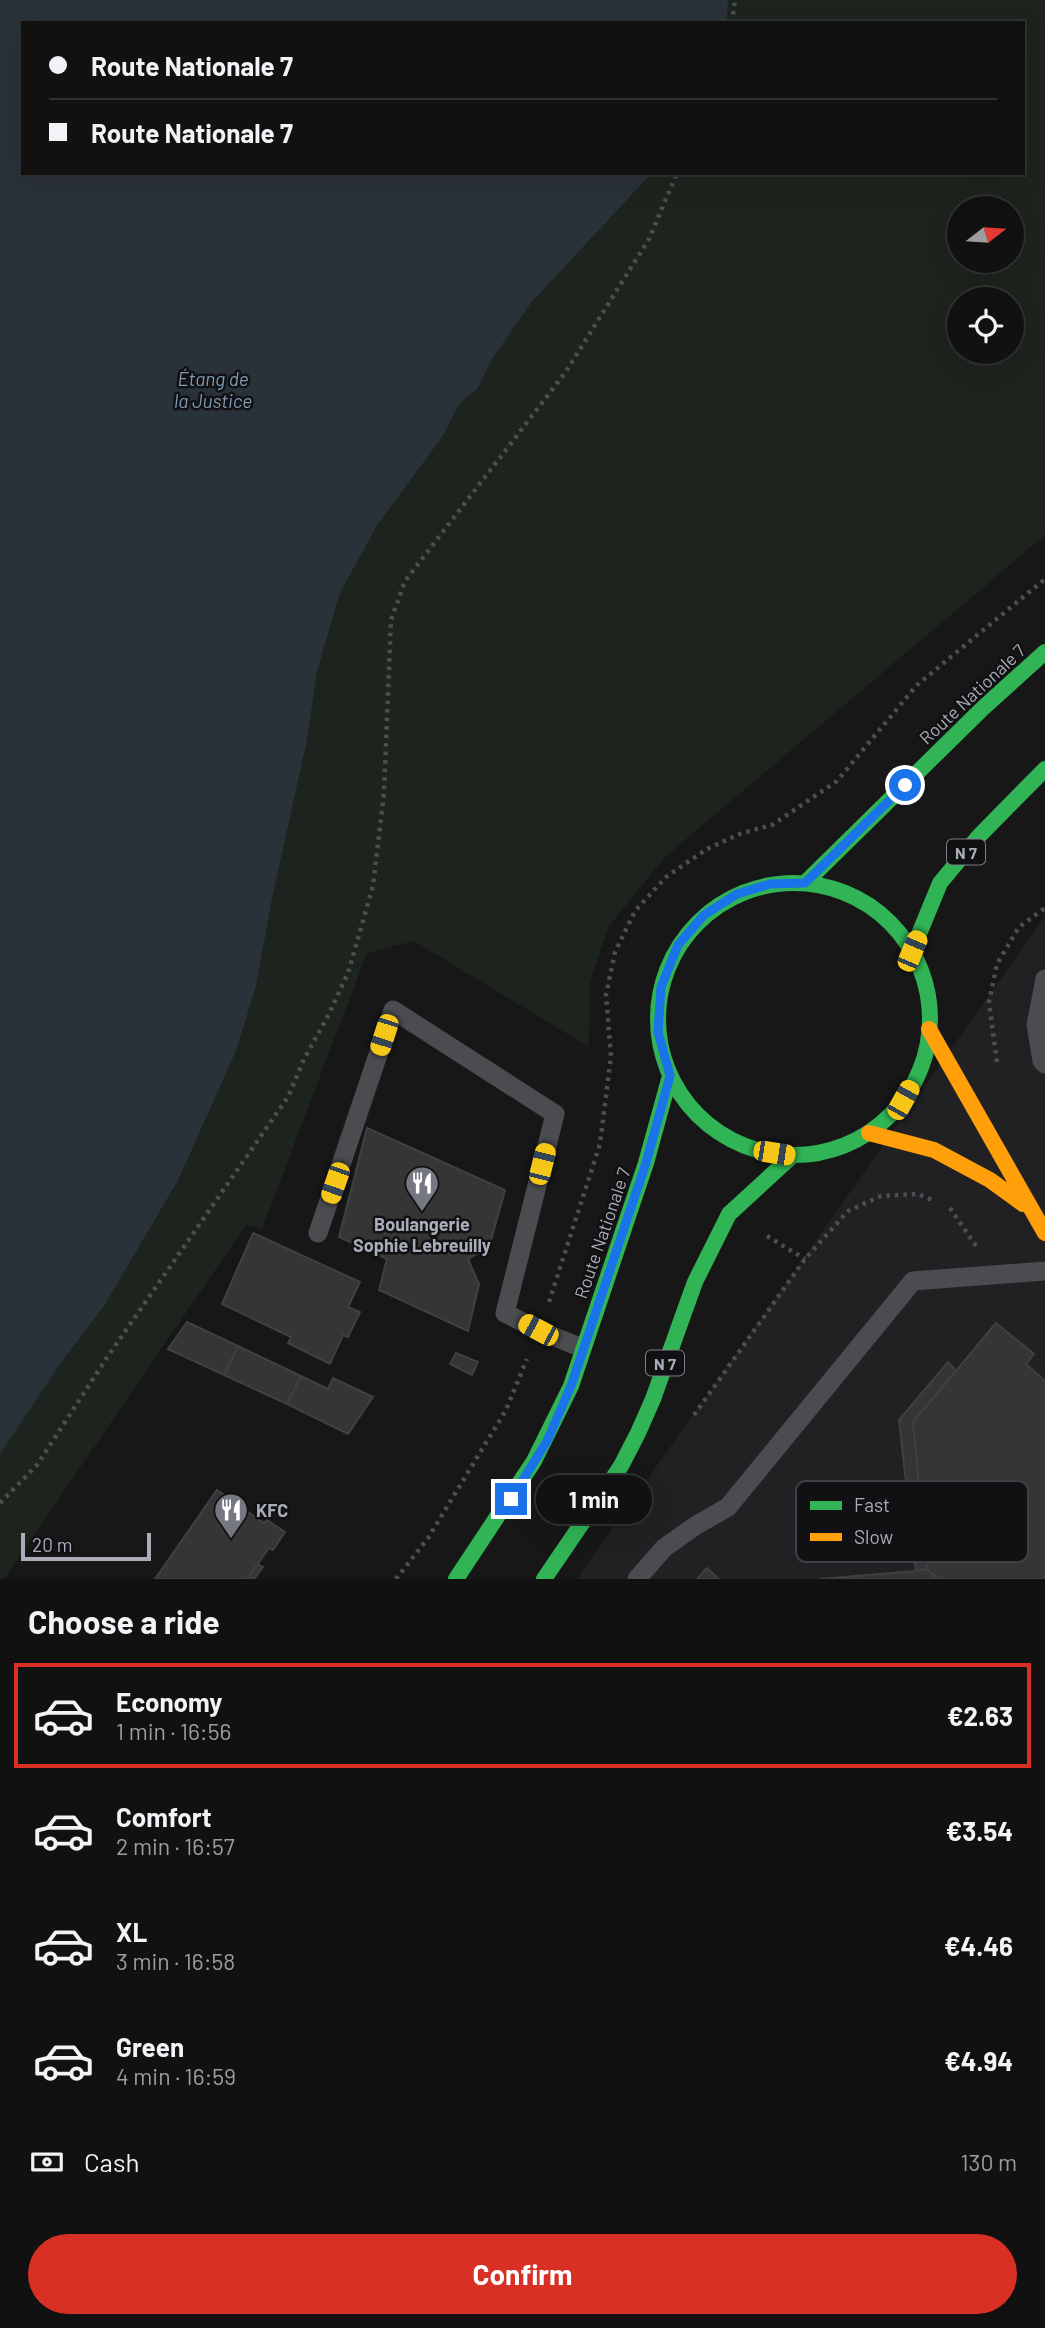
<!DOCTYPE html>
<html lang="en">
<head>
<meta charset="utf-8">
<style>
  body { margin:0; font-family:Barlow,sans-serif; background:#1e1f1f; color:#f1f3f6; height:100vh; display:flex; flex-direction:column; font-size:26px; white-space:nowrap }
  * { box-sizing:border-box; margin:0 }
  p { font-size:23px; color:#9c9d9f }
  .icon { flex:none; width:38px; height:38px; fill:none; stroke:currentColor; stroke-width:2; stroke-linecap:round; stroke-linejoin:round }
  .map { position:relative; height:1579px; overflow:hidden }
  .panel { display:flex; flex-direction:column; background:#111; flex:1 }
  .panel>* { flex:none }
  .hud { position:absolute; left:21px; top:21px; width:1004px; height:154px; border-radius:0px; box-shadow:0 7px 28px #0002,0 0 0 2px #303131; display:grid; align-content:center; height:154px; padding:0 28px; background:#111 }
  .needle { width:46px; rotate:73deg }
  .buttons { position:absolute; left:947px; top:196px; display:grid; gap:14px }
  .buttons a { display:grid; place-items:center; width:77px; height:77px; border-radius:50%; background:#111; box-shadow:0 7px 28px #0002,0 0 0 2px #303131; font-size:35px }
  .scale { position:absolute; left:21px; bottom:18px; width:130px; box-sizing:border-box; padding-left:7px; border:4px solid #a8adb8; border-top:0; font-size:19px; line-height:24px; white-space:nowrap; color:#a8adb8; -webkit-text-stroke:5px #111113; paint-order:stroke }
  .end { position:absolute; width:32px; height:32px; margin:-16px; border:9px solid #1a73e8; background:#fff; box-shadow:0 0 0 4px #fff }
  .from { border-radius:50% }
  .bubble { position:absolute; height:49px; border-radius:24px; background:#111; box-shadow:0 7px 28px #0002,0 0 0 2px #303131; font-size:23px; font-weight:700; line-height:49px; text-align:center }
  .car { position:absolute; width:21px; height:42px; margin:-21px -10px; border-radius:9px; box-shadow:0 0 5px 2px #0007; background:linear-gradient(#f5c518 24%,#345 0 40%,#f5c518 0 76%,#345 0 86%,#f5c518 0) }
  .hud b { display:flex; align-items:center; gap:24px; height:66px; font-size:26px }
  .hud b+b { border-top:2px solid #303131 }
  .hud i { width:18px; height:18px; background:#f1f3f6 }
  ul { padding:0; list-style:none }
  li { display:flex; align-items:center; gap:21px; height:105px; margin:0 14px 10px; padding:0 14px; border:4px solid transparent; border-radius:0px }
  li div { flex:1 }
  li b { display:block; font-size:26px }
  li em { font-style:normal; font-weight:700 }
  li.current { border-color:#d93025 }
  li>.icon { width:63px; height:63px; stroke-width:1.5 }
  h2 { padding:0 28px; font-size:32px; line-height:84px }
  .pay { display:flex; align-items:center; gap:18px; height:77px; padding:0 28px; font-size:26px }
  .pay p { margin-inline-start:auto }
  .button { display:flex; gap:14px; margin-top:auto; padding:14px 28px }
  .button a { flex:1; height:80px; border-radius:42px; background:#d93025; color:#fff; font-size:28px; font-weight:700; line-height:80px; text-align:center }
  .map>svg:first-child { display:block }
</style>
</head>
<body>
<div class="map">
<svg width="1045" height="1579" viewBox="0 0 1045 1579">
  <rect width="100%" height="100%" fill="#171717"/>
  <!-- built -->
  <path fill="#212123" d="M1045 916V1579H577Z"/>
  <!-- green -->
  <path fill="#1d241e" fill-rule="evenodd" d="M728 0H1045V535L665 857 609 926 590 982 589 1047 414 941 367 953 262 1229 246 1225 4 1579H0V1454L66 1356 104 1306 178 1182 236 1051 256 986 272 899 307 740 317 672 340 593 378 524 443 436 460 403 478 388 492 359 531 303 652 173H1024V23H727ZM959 208H1012V261H959ZM959 299H1012V352H959Z"/>
  <!-- water -->
  <path fill="#2a3239" d="M0 0H728L727 23H23V173H652L531 303 492 359 478 388 460 403 443 436 378 524 340 593 317 672 307 740 272 899 256 986 236 1051 178 1181 104 1306 66 1356 0 1454Z"/>
  <!-- building -->
  <path fill="#353536" stroke="#3f4043" stroke-width="2" d="M367 1128 505 1190 489 1247 468 1259 479 1284 468 1331 379 1290 387 1259 339 1237Z
    M253 1233 360 1282 348 1307 360 1312 348 1337 343 1335 330 1364 288 1343 291 1337 222 1304Z
    M187 1322 238 1346 224 1375 168 1349Z
    M996 1323 1034 1354 1026 1364 1045 1381V1579H938L927 1569 913 1422Z
    M238 1346 301 1376 287 1404 224 1375Z
    M456 1353 478 1362 472 1375 450 1364Z
    M948 1362 956 1371 913 1422 927 1569 916 1571 899 1420Z
    M301 1376 328 1389 333 1378 373 1397 348 1434 287 1404Z
    M217 1490 264 1523 267 1520 285 1532 273 1550 269 1548 247 1579H155Z
    M258 1564 263 1567 254 1579 248 1578Z
    M707 1568 719 1579H697Z
    M927 1569 938 1579H820L916 1571Z"/>
  <g fill="none" stroke-linecap="round" stroke-linejoin="round">
    <!-- path -->
    <path stroke="#4d4e52" stroke-width="4.5" stroke-dasharray="3.5 5" stroke-linecap="butt" d="M732 23 735 0
      M997 1062 989 1002 997 964 1019 927 1045 908
      M950 1208 976 1246
      M767 1236 805 1259
      M549 1302 600 1144 611 1056 606 995 615 952 635 911 666 877 707 849 742 833 772 825 837 781 917 685 1045 579
      M694 1415 805 1259 848 1211 881 1196 918 1194 932 1200
      M0 1503 37 1465 108 1356 288 1097 304 1059 328 1016 348 973 373 886 384 793 391 620 405 581 565 373 649 239 677 173
      M396 1579 428 1538 506 1410 527 1359"/>
    <!-- lane -->
    <path stroke="#4b4c50" stroke-width="19" d="M1045 979 1036 1025 1042 1061 1045 1064
      M318 1233 393 1010 555 1114 505 1313 538 1330 582 1348
      M637 1579 664 1548 695 1526 728 1507 913 1281 1045 1271"/>
    <!-- fast -->
    <path stroke="#30b455" stroke-width="16" d="M805 883 983 708 1045 652
      M658 1019a136 136 0 1 1 272 0a136 136 0 1 1-272 0Z
      M912 951 940 883 979 836 1045 769
      M456 1579 534 1461 571 1386 646 1163 670 1076
      M544 1579 621 1466 638 1433 653 1399 695 1282 729 1214 792 1156"/>
    <!-- slow -->
    <path stroke="#ff9f0a" stroke-width="16" d="M929 1029 1045 1233
      M869 1133 934 1150 990 1180 1023 1204"/>
  </g>
  <g fill="none" stroke-linecap="round" stroke-linejoin="round">
    <!-- route -->
    <path stroke="#1a73e8" stroke-width="9" d="M511 1499 547 1441 571 1386 646 1163 670 1076 658 1032 661 987 678 945 704 915 737 894 770 884 805 883 905 785"/>
  </g>
  <!-- icons -->
  <defs>
    <g id="restaurant-pin" transform="scale(1.75)"><path d="M0 17L-7.5 6A9.5 9.5 0 1 1 7.5 6Z" fill="#757880" stroke="#111113"/><path d="M-5-6h1v4h1v-4h1v4h1v-4h1v5L-1.5 .5V6h-2V.5L-5-1ZM5-6V6H3V1.5H1.5Q1.5-4 5-6Z" fill="#fff"/></g>
  </defs>
  <g fill-rule="evenodd">
    <use href="#restaurant-pin" x="422" y="1183"/>
    <use href="#restaurant-pin" x="231" y="1510"/>
  </g>
  <g text-anchor="middle" dominant-baseline="central" stroke-width="5" stroke-linejoin="round" paint-order="stroke">
    <!-- shield labels -->
    <g fill="#111113" stroke="#7b7e86" stroke-width="2">
      <rect x="947" y="839.5" width="38" height="25" rx="5"/>
      <rect x="646" y="1350.5" width="38" height="25" rx="5"/>
    </g>
    <g font-size="16" font-weight="bold" fill="#a8adb8">
      <text x="966" y="852">N 7</text>
      <text x="665" y="1363">N 7</text>
    </g>
    <!-- street labels -->
    <g font-size="18" fill="#a8adb8" stroke="#111113">
      <text transform="translate(972 694) rotate(-43)">Route Nationale 7</text>
      <text transform="translate(602 1233) rotate(-71)">Route Nationale 7</text>
    </g>
    <!-- poi labels -->
    <g font-size="18" font-weight="bold" fill="#a8adb8" stroke="#111113">
      <text x="422" y="1224">Boulangerie<tspan x="422" dy="21">Sophie Lebreuilly</tspan></text>
      <text x="256" y="1510" text-anchor="start">KFC</text>
    </g>
    <!-- water labels -->
    <g font-size="19" font-style="italic" fill="#7f9bb3" stroke="#111113">
      <text x="213" y="378">Étang de<tspan x="213" dy="22">la Justice</tspan></text>
    </g>
  </g>
  <!-- legend -->
  <rect x="796" y="1481" width="232" height="81" rx="10" fill="#111113" stroke="#3e4045" stroke-width="2"/>
  <rect x="810" y="1501" width="32" height="9" fill="#30b455"/>
  <rect x="810" y="1533" width="32" height="8" fill="#ff9f0a"/>
  <g font-size="19" fill="#a8adb8">
    <text x="854" y="1512">Fast</text>
    <text x="854" y="1544">Slow</text>
  </g>
</svg>
<div class="buttons">
<a><svg class="needle" viewBox="-14 -14 28 28"><path d="M0-13l5 13h-10z" fill="#e53935"/><path d="M0 13l5-13h-10z" fill="#9c9d9f"/></svg></a>
<a><svg class="icon" aria-label="locate" viewBox="0 0 24 24"><circle cx="12" cy="12" r="6"/><path d="M12 2v4M12 18v4M2 12h4M18 12h4"/></svg></a>
</div>
<div class="scale">20 m</div>
<i class="end from" style="left:905px;top:785px"></i>
<i class="end" style="left:511px;top:1499px"></i>
<div class="bubble" style="left:536px;top:1475px;width:116px">1 min</div>
<i class="car" style="left:912px;top:951px;rotate:23deg"></i>
<i class="car" style="left:384px;top:1035px;rotate:198deg"></i>
<i class="car" style="left:903px;top:1100px;rotate:29deg"></i>
<i class="car" style="left:774px;top:1153px;rotate:99deg"></i>
<i class="car" style="left:542px;top:1164px;rotate:14deg"></i>
<i class="car" style="left:335px;top:1183px;rotate:199deg"></i>
<i class="car" style="left:538px;top:1330px;rotate:298deg"></i>
<div class="hud">
<b><i class="from"></i>Route Nationale 7</b>
<b><i></i>Route Nationale 7</b>
</div>
</div>
<section class="panel">
<h2>Choose a ride</h2>
<ul>
<li class="current"><svg class="icon" aria-label="car" viewBox="0 0 24 24"><path d="M5 17H2v-5l4-1 3-4h7l3 4 3 1v5h-3M9 17h6M6 11h13"/><circle cx="7" cy="17" r="2"/><circle cx="17" cy="17" r="2"/></svg><div><b>Economy</b><p>1 min · 16:56</p></div><em>€2.63</em></li>
<li><svg class="icon" aria-label="car" viewBox="0 0 24 24"><path d="M5 17H2v-5l4-1 3-4h7l3 4 3 1v5h-3M9 17h6M6 11h13"/><circle cx="7" cy="17" r="2"/><circle cx="17" cy="17" r="2"/></svg><div><b>Comfort</b><p>2 min · 16:57</p></div><em>€3.54</em></li>
<li><svg class="icon" aria-label="car" viewBox="0 0 24 24"><path d="M5 17H2v-5l4-1 3-4h7l3 4 3 1v5h-3M9 17h6M6 11h13"/><circle cx="7" cy="17" r="2"/><circle cx="17" cy="17" r="2"/></svg><div><b>XL</b><p>3 min · 16:58</p></div><em>€4.46</em></li>
<li><svg class="icon" aria-label="car" viewBox="0 0 24 24"><path d="M5 17H2v-5l4-1 3-4h7l3 4 3 1v5h-3M9 17h6M6 11h13"/><circle cx="7" cy="17" r="2"/><circle cx="17" cy="17" r="2"/></svg><div><b>Green</b><p>4 min · 16:59</p></div><em>€4.94</em></li>
</ul>
<div class="pay"><svg class="icon" aria-label="cash" viewBox="0 0 24 24"><path d="M3 7h18v10H3z"/><circle cx="12" cy="12" r="2"/></svg>Cash<p>130 m</p></div>
<div class="button"><a>Confirm</a></div>
</section>
</body>
</html>
